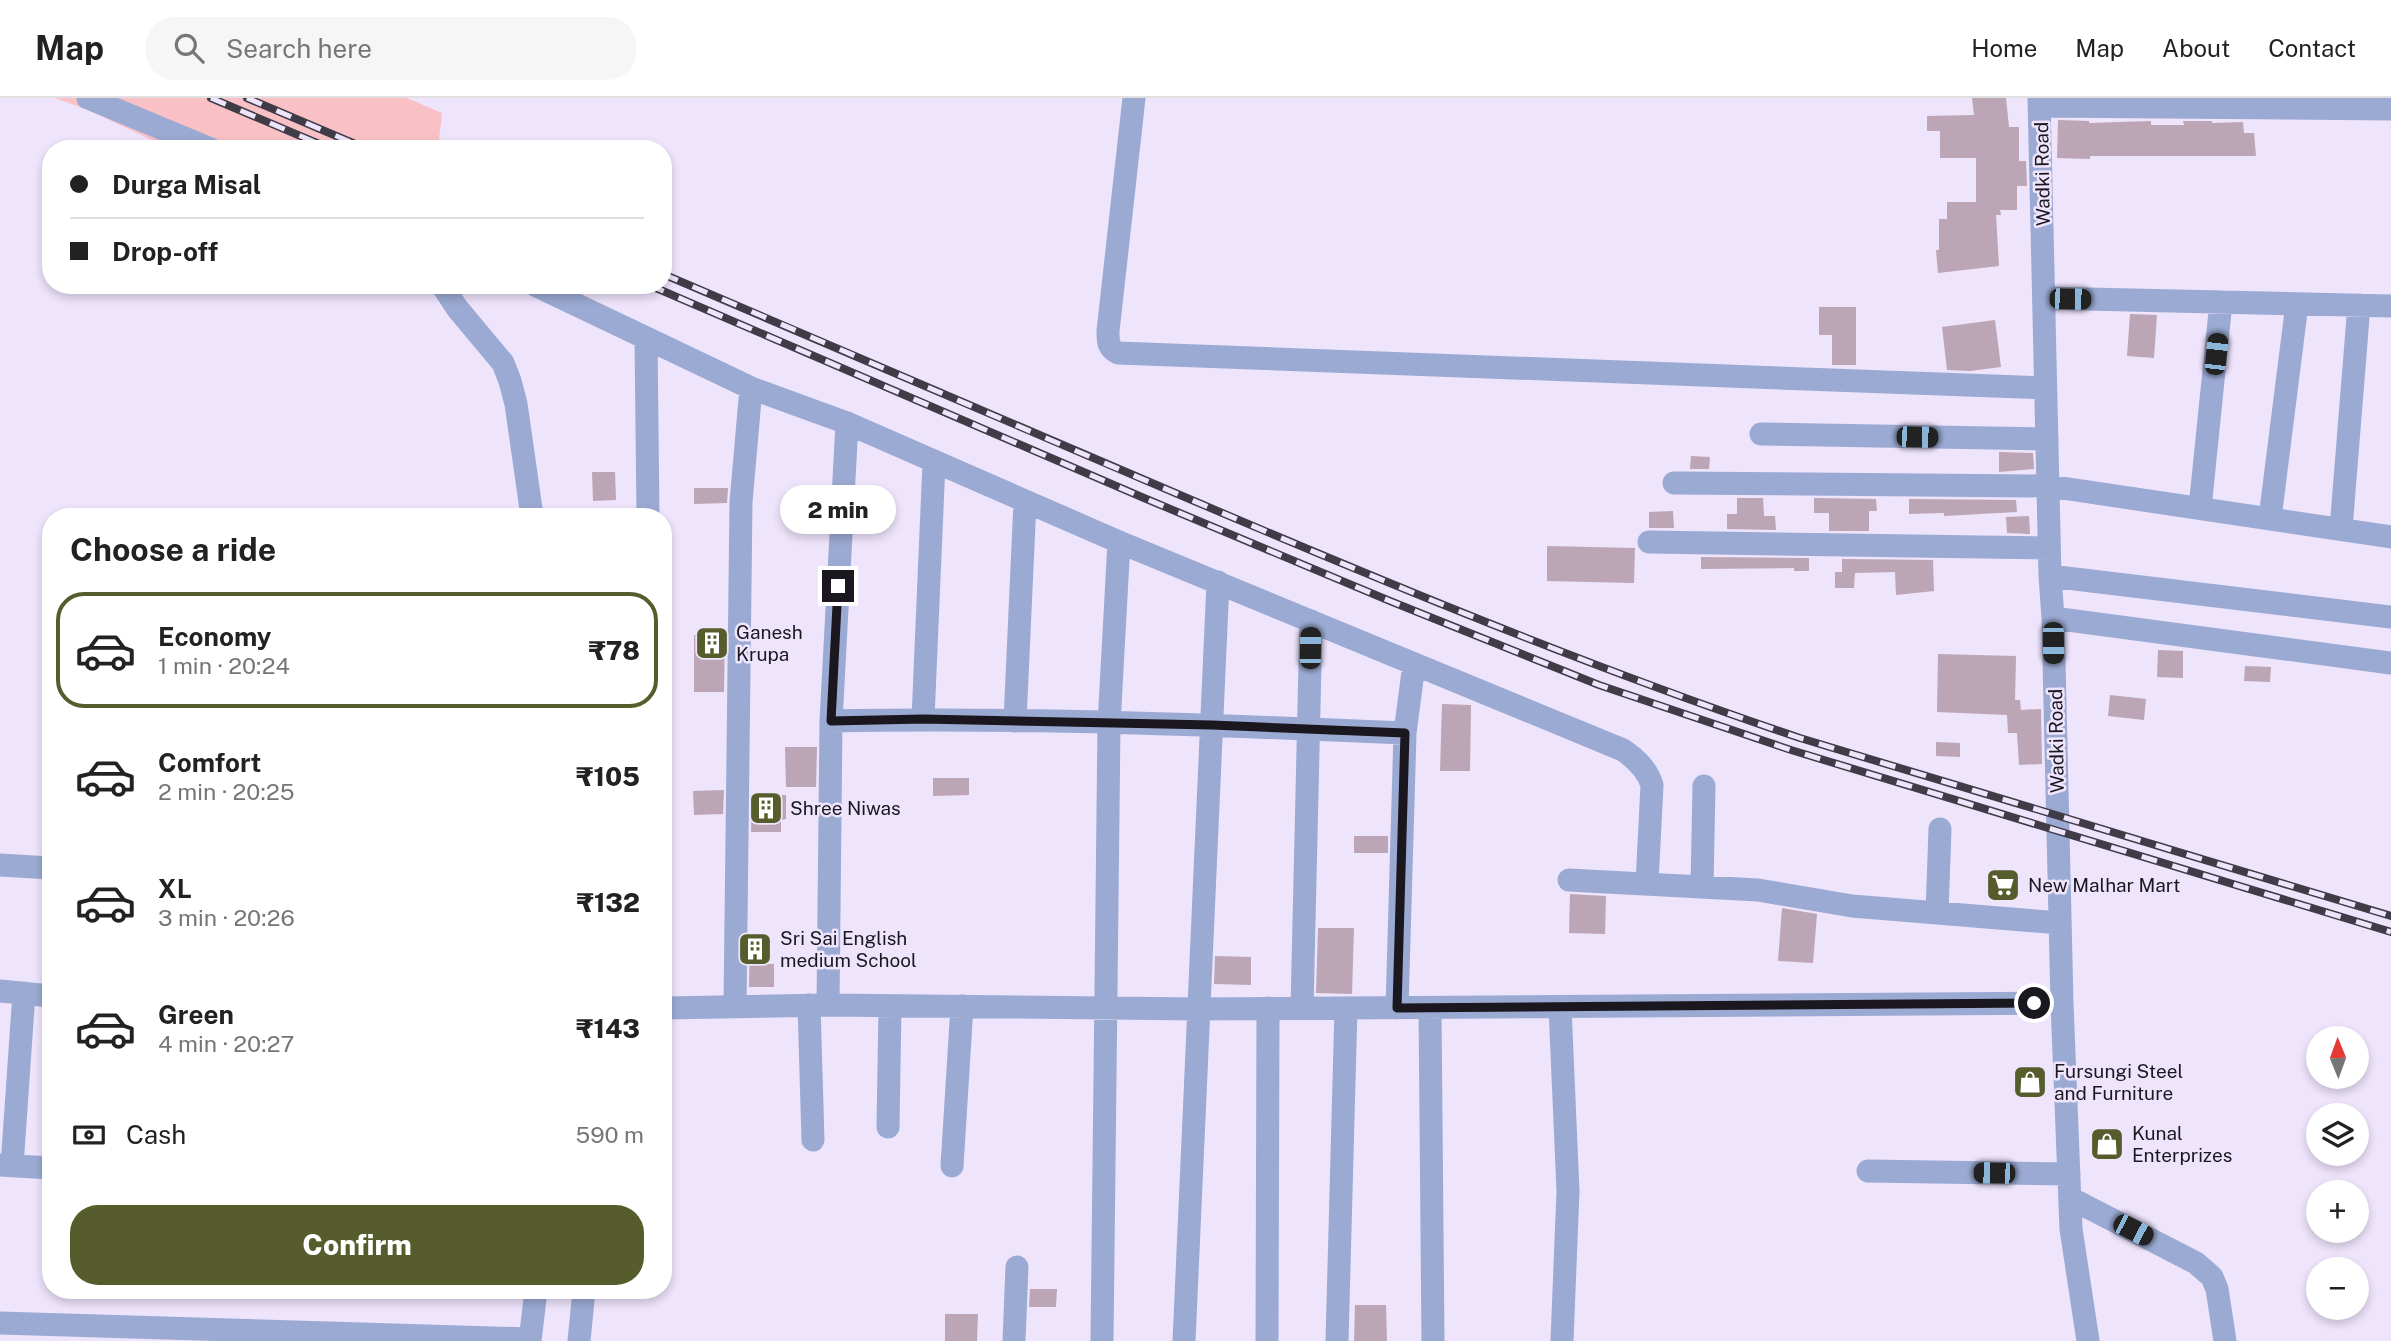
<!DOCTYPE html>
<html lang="en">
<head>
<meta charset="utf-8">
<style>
  body { margin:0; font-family:"Public Sans",sans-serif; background:#f6f6f6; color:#222; height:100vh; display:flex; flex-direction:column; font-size:26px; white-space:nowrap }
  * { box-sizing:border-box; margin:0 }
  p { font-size:23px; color:#767676 }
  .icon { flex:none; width:38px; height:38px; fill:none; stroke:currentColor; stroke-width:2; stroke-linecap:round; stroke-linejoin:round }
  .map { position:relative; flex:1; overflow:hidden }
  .details { position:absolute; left:42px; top:410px; width:630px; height:791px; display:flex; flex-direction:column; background:#fff; border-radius:28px; box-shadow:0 4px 10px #0003 }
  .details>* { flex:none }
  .guide { position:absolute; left:42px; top:42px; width:630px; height:154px; border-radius:28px; box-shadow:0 4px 10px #0003; display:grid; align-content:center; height:154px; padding:0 28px; background:#fff }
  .needle { width:46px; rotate:359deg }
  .controls { position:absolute; left:2306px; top:928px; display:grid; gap:14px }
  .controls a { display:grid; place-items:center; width:63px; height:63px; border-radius:50%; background:#fff; box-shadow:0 4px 10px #0003; font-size:35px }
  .end { position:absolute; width:32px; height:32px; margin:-16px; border:9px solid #1a171f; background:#fff; box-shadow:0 0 0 4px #fff }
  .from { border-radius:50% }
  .bubble { position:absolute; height:49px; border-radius:24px; background:#fff; box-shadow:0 4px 10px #0003; font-size:23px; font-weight:800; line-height:49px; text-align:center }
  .car { position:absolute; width:21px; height:42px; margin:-21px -10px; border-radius:9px; box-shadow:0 0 5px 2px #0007; background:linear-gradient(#222 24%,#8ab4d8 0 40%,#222 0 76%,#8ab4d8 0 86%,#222 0) }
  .guide b { display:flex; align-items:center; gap:24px; height:66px; font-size:26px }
  .guide b+b { border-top:2px solid #e0e0e0 }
  .guide i { width:18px; height:18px; background:#222 }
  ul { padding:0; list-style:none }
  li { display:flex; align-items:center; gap:21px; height:116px; margin:0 14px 10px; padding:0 14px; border:4px solid transparent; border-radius:28px }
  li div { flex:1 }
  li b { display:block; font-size:26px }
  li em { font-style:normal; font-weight:800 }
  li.selected { border-color:#565c2b }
  li>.icon { width:63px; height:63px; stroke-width:1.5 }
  h2 { padding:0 28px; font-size:32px; line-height:84px }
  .pay { display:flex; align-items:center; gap:18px; height:77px; padding:0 28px; font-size:26px }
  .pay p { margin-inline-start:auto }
  .button { display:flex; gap:14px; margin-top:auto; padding:14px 28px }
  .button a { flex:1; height:80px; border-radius:28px; background:#565c2b; color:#fff; font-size:28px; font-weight:800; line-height:80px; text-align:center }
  header { display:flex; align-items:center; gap:42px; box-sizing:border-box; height:98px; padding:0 35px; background:#fff; border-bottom:2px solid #e0e0e0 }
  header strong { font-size:33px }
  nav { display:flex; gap:38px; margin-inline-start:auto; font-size:24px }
  .search { width:490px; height:63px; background:#f6f6f6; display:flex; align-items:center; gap:18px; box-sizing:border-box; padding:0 24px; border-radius:28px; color:#767676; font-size:26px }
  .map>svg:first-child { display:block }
</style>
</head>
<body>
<header>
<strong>Map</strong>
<div class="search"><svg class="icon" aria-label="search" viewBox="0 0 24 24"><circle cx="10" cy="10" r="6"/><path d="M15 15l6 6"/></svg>Search here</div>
<nav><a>Home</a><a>Map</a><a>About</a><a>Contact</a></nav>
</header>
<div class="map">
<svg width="2391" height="1243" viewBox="0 0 2391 1243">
  <rect width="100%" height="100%" fill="#eee4fc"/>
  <!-- green -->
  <path fill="#f9c1c6" d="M55 0H407L442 15 438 51H171L86 11Z"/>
  <!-- building -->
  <path fill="#bca5b4" d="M1972 0H2006L2009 29H2019V63H2026L2027 88H2017V112H2000L2001 117H1996L1999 168 1938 175 1936 152H1939V121H1947V104H1976V60H1940V33H1927V18L1974 17Z
    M2058 22 2089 23V25L2151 23V27H2184L2183 23H2212V25L2243 24 2244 35H2254L2256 58H2090V61L2057 60Z
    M1819 209H1856V267H1832V237H1819Z
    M2130 216 2157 217 2154 260 2127 258Z
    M1995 222 2001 269 1970 273 1947 272 1942 229Z
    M1999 354 2033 355 2034 371 1999 374Z
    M1691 358 1710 359 1709 371H1690Z
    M592 374H615L616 402 593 403Z
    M694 390H728L727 405 694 406Z
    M1737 400H1763L1764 418H1775L1776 432 1727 431V416H1737Z
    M1814 400 1876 401 1877 413H1869V433H1829V415H1814Z
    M1909 401 2016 402 2017 414 1944 418V415L1909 416Z
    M1673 413 1674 430H1649V414Z
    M2029 418 2030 436 2007 435 2006 419Z
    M1547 448 1635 450 1634 485 1547 483Z
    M1701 459 1809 460V473H1794V470L1701 471Z
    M1842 461 1933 462 1934 493 1896 497 1895 474 1855 475 1854 490H1835V474H1842Z
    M694 537H725L724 594H694Z
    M2158 552 2183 553V580L2157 579Z
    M1938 556 2016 558 2015 602H2020L2021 612 2041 611 2042 666 2019 667 2017 635H2008L2007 617 1937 614Z
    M2245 568 2271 569 2270 584 2244 583Z
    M2110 597 2146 601 2144 622 2108 618Z
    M1442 606 1471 607 1470 673H1440Z
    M1936 644 1960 645V659L1936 658Z
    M785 649H817L816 689H786Z
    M933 680H969V697L933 698Z
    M724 692 723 716 694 717 693 693Z
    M786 697V721L781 722V734H751L752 698Z
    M1354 738H1388V755H1354Z
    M1570 796 1606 798 1605 836 1569 835Z
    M1782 810 1817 816 1813 865 1778 863Z
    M1318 830H1354L1352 896 1316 895Z
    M750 835H766V866H774V889H749Z
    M1215 858 1251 859V887L1214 886Z
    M1030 1191H1057L1056 1209H1029Z
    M1355 1207H1386L1387 1243H1354Z
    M945 1216H978L977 1243H945Z"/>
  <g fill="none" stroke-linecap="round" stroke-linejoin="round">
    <!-- minor -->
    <path stroke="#9baad3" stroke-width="23" d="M88 0 211 51
      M1134 0 1108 233C1108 244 1108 250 1118 255L2045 290
      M2039 0 2050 478 2053 520 2062 905 2071 1131 2088 1243
      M2040 8 2391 11
      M442 187 457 210 503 265 510 283 516 306 532 418
      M535 187 751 290 847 325 1119 444 1623 652C1636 661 1647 671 1652 687L1647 785
      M2044 200 2391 208
      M646 240 648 418
      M1761 336 2047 341
      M1674 385 2049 388 2391 439
      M2200 410 2221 204
      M2270 420 2297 206
      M2341 431 2359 207
      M1649 444 2049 450
      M2050 478 2391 519
      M2053 520 2391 565
      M923 621 934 364
      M831 623C1023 619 1214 627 1405 635
      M1015 623 1025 404
      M0 767 51 770
      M1569 782 1758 792 1852 808 2060 825
      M1702 789 1704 688
      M1937 815 1940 731
      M0 893 51 898
      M735 907 741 404 751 290
      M809 907 813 1042
      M828 907 831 623 847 325
      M1560 909 1568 1093 1562 1243
      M663 910 828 907 1199 911 2062 905
      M1302 910 1311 523
      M1397 910 1405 635 1414 566
      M1430 910 1433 1243
      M888 1029 890 908
      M0 1067 51 1070
      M12 1068 24 895
      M952 1068 962 908
      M1868 1073 2069 1076
      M2070 1100 2196 1165 2212 1179 2217 1191 2225 1243
      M0 1225 530 1241
      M530 1243 536 1192
      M579 1243 584 1192
      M1014 1243 1017 1169
      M1102 1243 1109 626 1119 444
      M1184 1243 1218 484
      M1267 1243 1268 910
      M1337 1243 1346 910"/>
    <!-- rail casing -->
    <g stroke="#403c47" stroke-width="8">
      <path id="rail" d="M211 0 331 51
        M247 0 367 51
        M663 176C836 249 1007 324 1180 397 1384 484 1589 569 1800 640L2391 818
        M649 187 1144 400 1390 503 1599 587 1791 652 2391 834"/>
    </g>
    <!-- rail -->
    <use href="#rail" stroke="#eee4fc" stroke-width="5" stroke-dasharray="16" stroke-linecap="butt"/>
  </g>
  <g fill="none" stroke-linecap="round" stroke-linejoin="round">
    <!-- route -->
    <path stroke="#1a171f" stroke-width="9" d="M838 488 831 623 923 621 1212 627 1405 635 1397 910 2034 905"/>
  </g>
  <!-- icons -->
  <defs>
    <g id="building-square" transform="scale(1.75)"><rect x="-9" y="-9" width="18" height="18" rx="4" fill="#565c2b" stroke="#eee4fc"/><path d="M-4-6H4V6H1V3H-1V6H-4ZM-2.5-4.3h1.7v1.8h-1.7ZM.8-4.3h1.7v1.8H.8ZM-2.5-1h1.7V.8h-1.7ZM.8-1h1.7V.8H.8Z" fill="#fff"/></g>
    <g id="supermarket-square" transform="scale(1.75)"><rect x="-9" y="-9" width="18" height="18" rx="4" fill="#565c2b" stroke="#eee4fc"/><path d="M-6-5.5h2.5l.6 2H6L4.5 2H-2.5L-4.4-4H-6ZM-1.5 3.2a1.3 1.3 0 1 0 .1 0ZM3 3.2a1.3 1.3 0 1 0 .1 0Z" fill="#fff"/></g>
    <g id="shop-square" transform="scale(1.75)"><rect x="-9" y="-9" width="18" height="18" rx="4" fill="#565c2b" stroke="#eee4fc"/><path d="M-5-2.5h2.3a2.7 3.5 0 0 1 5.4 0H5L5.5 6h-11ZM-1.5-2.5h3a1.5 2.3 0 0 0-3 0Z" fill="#fff"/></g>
  </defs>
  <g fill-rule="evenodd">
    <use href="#building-square" x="712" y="545"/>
    <use href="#building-square" x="766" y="710"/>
    <use href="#supermarket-square" x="2003" y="787"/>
    <use href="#building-square" x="755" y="851"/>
    <use href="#shop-square" x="2030" y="984"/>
    <use href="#shop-square" x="2107" y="1046"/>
  </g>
  <g text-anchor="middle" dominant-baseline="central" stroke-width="5" stroke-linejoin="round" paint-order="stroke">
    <!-- street labels -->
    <g font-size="19" fill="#1a171f" stroke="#eee4fc">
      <text transform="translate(2042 76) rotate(-91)">Wadki Road</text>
      <text transform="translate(2056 643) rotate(-91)">Wadki Road</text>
    </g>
    <!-- poi labels -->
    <g font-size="19" fill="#1a171f" stroke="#eee4fc" text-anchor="start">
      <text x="736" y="534">Ganesh<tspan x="736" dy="22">Krupa</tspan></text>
      <text x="790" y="710">Shree Niwas</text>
      <text x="2028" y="787">New Malhar Mart</text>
      <text x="780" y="840">Sri Sai English<tspan x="780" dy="22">medium School</tspan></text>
      <text x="2054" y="973">Fursungi Steel<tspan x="2054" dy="22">and Furniture</tspan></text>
      <text x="2132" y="1035">Kunal<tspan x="2132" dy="22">Enterprizes</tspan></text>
    </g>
  </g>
</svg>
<div class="controls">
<a><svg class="needle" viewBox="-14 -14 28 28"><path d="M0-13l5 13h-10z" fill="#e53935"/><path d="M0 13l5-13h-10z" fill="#767676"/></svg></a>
<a><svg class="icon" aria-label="layers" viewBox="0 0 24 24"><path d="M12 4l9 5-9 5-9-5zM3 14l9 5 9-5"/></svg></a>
<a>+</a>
<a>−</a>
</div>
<i class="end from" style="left:2034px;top:905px"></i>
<i class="end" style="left:838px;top:488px"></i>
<div class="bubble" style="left:780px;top:387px;width:116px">2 min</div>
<i class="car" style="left:2070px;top:201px;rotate:91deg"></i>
<i class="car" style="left:2216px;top:256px;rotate:6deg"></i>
<i class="car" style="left:1917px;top:339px;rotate:91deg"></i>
<i class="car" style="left:2053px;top:545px;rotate:179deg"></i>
<i class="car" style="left:1310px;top:550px;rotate:1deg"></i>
<i class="car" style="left:1994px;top:1075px;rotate:271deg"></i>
<i class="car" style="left:2133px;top:1132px;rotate:117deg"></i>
<div class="guide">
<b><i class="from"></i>Durga Misal</b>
<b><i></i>Drop-off</b>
</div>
<section class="details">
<h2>Choose a ride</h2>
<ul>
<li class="selected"><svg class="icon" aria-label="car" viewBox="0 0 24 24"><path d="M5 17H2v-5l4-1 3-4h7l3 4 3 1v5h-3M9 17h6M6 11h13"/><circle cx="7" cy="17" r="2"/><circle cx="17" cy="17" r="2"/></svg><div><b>Economy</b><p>1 min · 20:24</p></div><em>₹78</em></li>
<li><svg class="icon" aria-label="car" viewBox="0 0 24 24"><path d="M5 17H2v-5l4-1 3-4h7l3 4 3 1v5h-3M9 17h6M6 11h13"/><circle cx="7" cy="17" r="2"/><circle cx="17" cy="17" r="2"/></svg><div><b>Comfort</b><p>2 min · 20:25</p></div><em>₹105</em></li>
<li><svg class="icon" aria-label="car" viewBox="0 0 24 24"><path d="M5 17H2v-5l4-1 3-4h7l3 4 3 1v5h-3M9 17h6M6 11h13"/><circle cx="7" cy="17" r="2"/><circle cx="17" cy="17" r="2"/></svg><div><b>XL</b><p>3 min · 20:26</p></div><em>₹132</em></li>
<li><svg class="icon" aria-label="car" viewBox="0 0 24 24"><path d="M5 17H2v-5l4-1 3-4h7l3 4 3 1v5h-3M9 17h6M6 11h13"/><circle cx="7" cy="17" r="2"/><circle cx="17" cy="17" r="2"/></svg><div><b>Green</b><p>4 min · 20:27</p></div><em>₹143</em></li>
</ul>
<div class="pay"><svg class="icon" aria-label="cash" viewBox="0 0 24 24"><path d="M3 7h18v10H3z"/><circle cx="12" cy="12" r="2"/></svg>Cash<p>590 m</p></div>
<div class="button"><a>Confirm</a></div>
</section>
</div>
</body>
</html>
